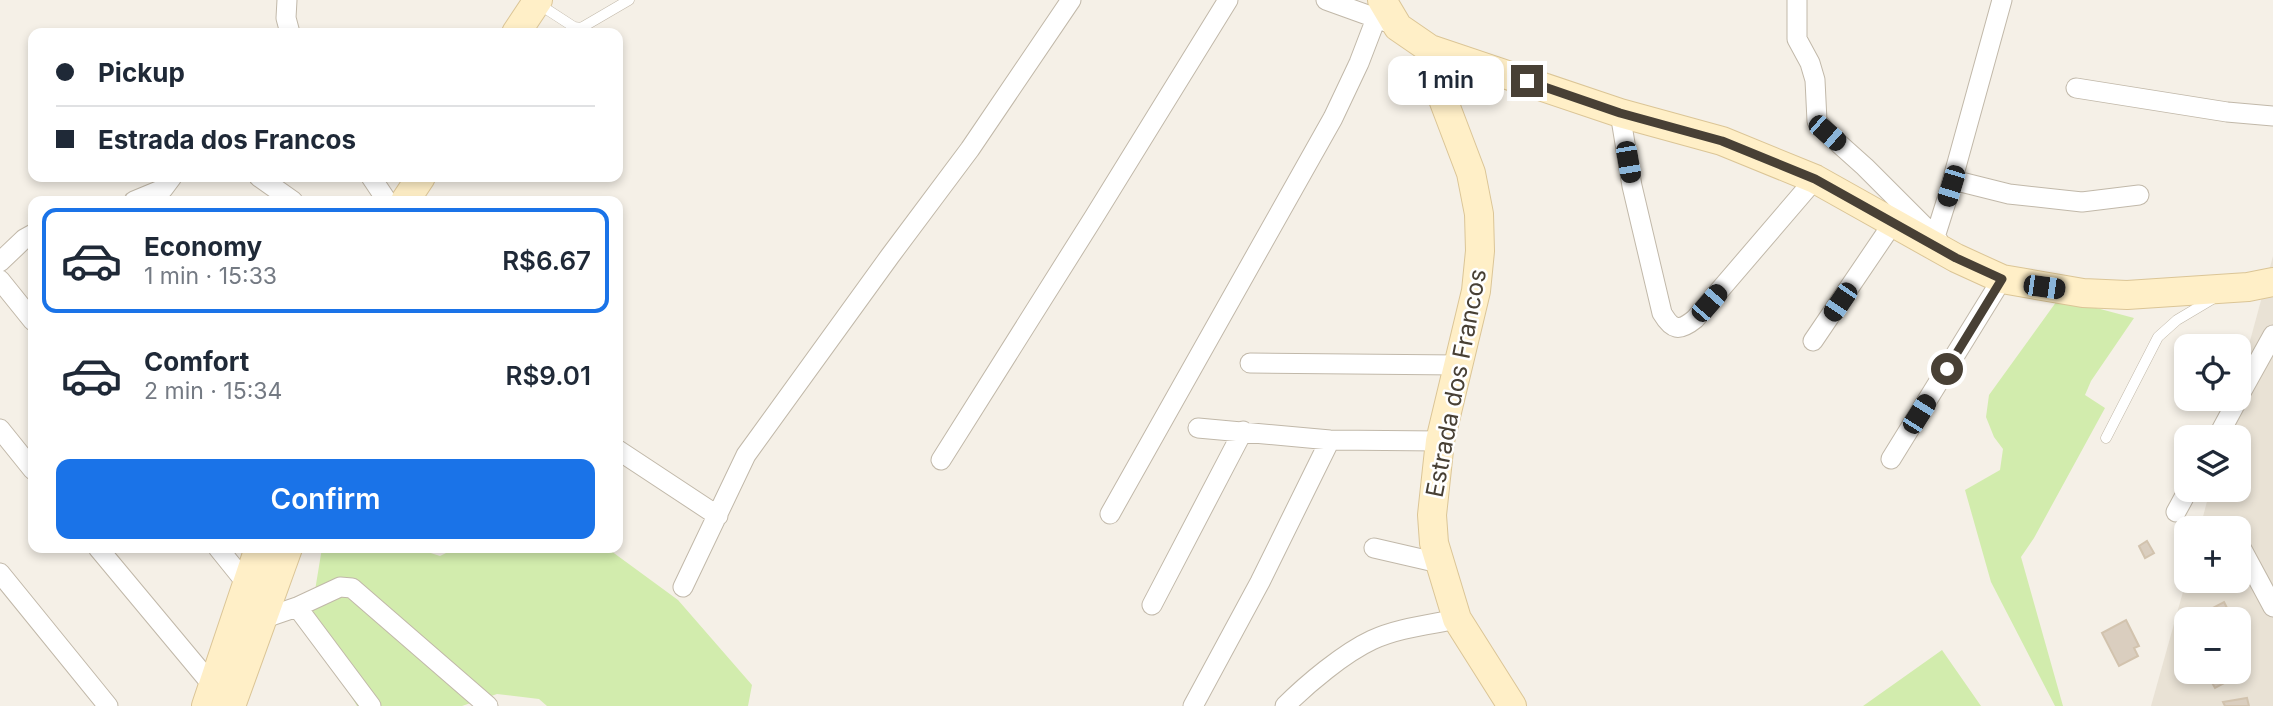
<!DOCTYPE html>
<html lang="en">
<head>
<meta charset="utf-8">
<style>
  body { margin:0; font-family:Inter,sans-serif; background:#f6f6f7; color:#1f2937; height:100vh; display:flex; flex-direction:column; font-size:26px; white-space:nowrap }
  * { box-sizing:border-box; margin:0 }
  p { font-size:23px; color:#747a83 }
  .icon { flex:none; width:38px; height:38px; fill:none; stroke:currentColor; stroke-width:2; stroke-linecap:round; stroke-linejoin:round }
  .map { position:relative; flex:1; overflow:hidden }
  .details { position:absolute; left:28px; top:196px; width:595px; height:357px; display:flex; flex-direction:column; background:#fff; border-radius:14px; box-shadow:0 4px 10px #0003 }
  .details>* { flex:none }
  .banner { position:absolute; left:28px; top:28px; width:595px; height:154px; border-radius:14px; box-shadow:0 4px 10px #0003; display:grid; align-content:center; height:154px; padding:0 28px; background:#fff }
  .controls { position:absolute; left:2174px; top:334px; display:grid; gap:14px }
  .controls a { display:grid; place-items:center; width:77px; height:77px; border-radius:14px; background:#fff; box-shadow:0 4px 10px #0003; font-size:35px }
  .end { position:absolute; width:32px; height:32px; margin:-16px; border:9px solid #484035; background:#fff; box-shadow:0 0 0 4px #fff }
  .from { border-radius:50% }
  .bubble { position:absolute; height:49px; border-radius:14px; background:#fff; box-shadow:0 4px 10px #0003; font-size:23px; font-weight:600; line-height:49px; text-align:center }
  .car { position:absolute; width:21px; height:42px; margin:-21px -10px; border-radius:9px; box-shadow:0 0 5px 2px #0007; background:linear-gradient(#222 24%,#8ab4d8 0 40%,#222 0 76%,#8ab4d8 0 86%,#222 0) }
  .banner b { display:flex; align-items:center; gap:24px; height:66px; font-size:26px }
  .banner b+b { border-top:2px solid #e0e1e3 }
  .banner i { width:18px; height:18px; background:#1f2937 }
  ul { padding:12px 0 0; list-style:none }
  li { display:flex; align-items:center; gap:21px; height:105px; margin:0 14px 10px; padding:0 14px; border:4px solid transparent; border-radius:14px }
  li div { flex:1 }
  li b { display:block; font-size:26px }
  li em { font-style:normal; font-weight:600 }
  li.on { border-color:#1a73e8 }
  li>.icon { width:63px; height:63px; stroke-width:1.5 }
  .action { display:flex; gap:14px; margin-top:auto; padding:14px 28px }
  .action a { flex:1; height:80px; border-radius:14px; background:#1a73e8; color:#fff; font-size:28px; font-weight:600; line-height:80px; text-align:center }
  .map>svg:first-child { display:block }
</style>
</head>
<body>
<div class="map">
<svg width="2273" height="706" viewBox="0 0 2273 706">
  <rect width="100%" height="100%" fill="#f5f0e7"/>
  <!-- residential -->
  <path fill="#e9e2d5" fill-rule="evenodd" d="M2273 256V706H2151L2186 581H2238V528H2200L2210 490H2238V438L2224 437ZM2186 620H2238V672H2186Z"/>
  <!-- green -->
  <path fill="#d2ecad" d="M2059 298 2134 318 2091 381 2085 395 2105 408 2034 538 2021 557 2063 706H2055L1991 582 1965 490 2000 470 2003 449 1994 437 1986 417 1989 395Z
    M322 548H415L440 556 456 548H607L678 600 752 685 748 706H547L539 699 497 694 462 706H357L309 627Z
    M1942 650 1981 706H1863Z"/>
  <!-- building -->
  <path fill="#dacebf" stroke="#d2c3ae" stroke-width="2" d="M2147 541 2154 553 2145 558 2139 546Z
    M2224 602 2229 612 2225 615 2228 620H2190Z
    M2126 620 2139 646 2134 648 2138 656 2119 666 2102 633Z
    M2238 654 2247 671 2215 688 2206 672H2238Z
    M2247 698 2249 706H2225L2223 702Z"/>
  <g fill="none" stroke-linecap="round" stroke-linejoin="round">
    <!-- lane casing -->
    <g stroke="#c1b8a9" stroke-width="11">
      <path id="lane" d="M537 3 574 27 581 28 629 0
        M2106 438 2158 337 2177 320 2214 298"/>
    </g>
    <!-- street casing -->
    <g stroke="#c1b8a9" stroke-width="21">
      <path id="street" d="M287 0 286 18 290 33
        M1326 0 1387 22
        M1797 0V39L1810 63 1815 80 1817 121 1827 133 1865 167 1938 240
        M2076 88 2227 112 2273 116
        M1620 113 1632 186 1662 313C1672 330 1679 332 1695 319L1815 179
        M259 177 293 201
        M371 177 387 201
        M1951 185 2002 0
        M134 201 163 189 172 177
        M1935 237 1953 180 2009 194 2082 202 2139 195
        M0 262 24 239 33 234
        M0 280 33 321
        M1813 341 1893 223
        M1250 363 1458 365
        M2238 398 2273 335
        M1198 428 1330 440 1440 441
        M0 429 33 470
        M2217 438 2238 399
        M618 450 718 516
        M1891 459 2002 279
        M941 460 1094 217 1228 0
        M2176 512 2188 490
        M1110 514 1333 118 1359 63 1377 16
        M2238 542 2273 607
        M98 548 213 686
        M218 548 247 584
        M1374 548 1439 563
        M0 573 108 706
        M683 587 746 455 890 256 970 149 1071 0
        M1152 605 1243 431
        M297 607 340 587 352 588 488 706
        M262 619 297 607 371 706
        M1193 706 1260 582 1330 440
        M1285 706C1307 684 1344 653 1372 640 1398 628 1428 625 1457 619"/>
    </g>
    <!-- secondary casing -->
    <g stroke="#dbc596" stroke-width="30">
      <path id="secondary" d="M1382 0 1398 27 1430 49 1438 86 1471 173 1479 214 1480 251 1476 291 1440 441 1432 515 1434 543 1457 619 1512 706
        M516 33 538 0
        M1430 49 1620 113 1722 141 1815 179 1956 258 2002 279 2083 293 2127 295 2248 287 2273 282
        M405 201 421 177
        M206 706 259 548
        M231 706 288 548"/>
    </g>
    <!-- lane -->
    <use href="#lane" stroke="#fff" stroke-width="10"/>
    <!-- street -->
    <use href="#street" stroke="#fff" stroke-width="19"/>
    <!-- secondary -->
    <use href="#secondary" stroke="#ffefc7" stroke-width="28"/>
  </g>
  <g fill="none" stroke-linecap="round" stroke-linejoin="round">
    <!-- route -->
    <path stroke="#484035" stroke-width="9" d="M1527 81 1620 113 1722 141 1815 179 1956 258 2002 279 1947 369"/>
  </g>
  <g text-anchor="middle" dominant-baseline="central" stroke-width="5" stroke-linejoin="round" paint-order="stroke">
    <!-- street labels -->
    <g font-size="24" fill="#484035" stroke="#fff">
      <text transform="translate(1456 383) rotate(-79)">Estrada dos Francos</text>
    </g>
  </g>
</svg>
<div class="controls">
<a><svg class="icon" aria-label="locate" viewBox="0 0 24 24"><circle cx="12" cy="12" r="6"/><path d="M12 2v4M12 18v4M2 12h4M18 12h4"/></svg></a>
<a><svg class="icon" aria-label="layers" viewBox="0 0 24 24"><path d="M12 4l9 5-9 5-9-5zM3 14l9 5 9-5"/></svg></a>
<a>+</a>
<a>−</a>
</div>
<i class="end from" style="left:1947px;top:369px"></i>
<i class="end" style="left:1527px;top:81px"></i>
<div class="bubble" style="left:1388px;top:56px;width:116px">1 min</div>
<i class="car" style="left:1827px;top:133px;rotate:131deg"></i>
<i class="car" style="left:1628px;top:162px;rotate:170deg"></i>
<i class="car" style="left:1951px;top:186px;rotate:197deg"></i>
<i class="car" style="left:2044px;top:287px;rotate:98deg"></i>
<i class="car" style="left:1840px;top:302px;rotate:214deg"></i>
<i class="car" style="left:1709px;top:303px;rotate:41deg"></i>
<i class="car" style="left:1919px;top:414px;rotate:32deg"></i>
<div class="banner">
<b><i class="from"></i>Pickup</b>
<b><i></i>Estrada dos Francos</b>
</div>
<section class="details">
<ul>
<li class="on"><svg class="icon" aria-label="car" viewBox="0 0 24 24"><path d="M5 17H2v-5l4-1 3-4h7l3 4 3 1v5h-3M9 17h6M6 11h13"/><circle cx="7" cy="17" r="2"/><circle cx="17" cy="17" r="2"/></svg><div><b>Economy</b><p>1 min · 15:33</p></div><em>R$6.67</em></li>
<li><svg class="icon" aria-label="car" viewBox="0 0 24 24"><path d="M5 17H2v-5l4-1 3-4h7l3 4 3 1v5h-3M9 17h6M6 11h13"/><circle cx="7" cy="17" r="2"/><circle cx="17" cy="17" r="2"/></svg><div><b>Comfort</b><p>2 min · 15:34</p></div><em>R$9.01</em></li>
</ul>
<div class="action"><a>Confirm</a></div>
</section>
</div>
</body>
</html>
